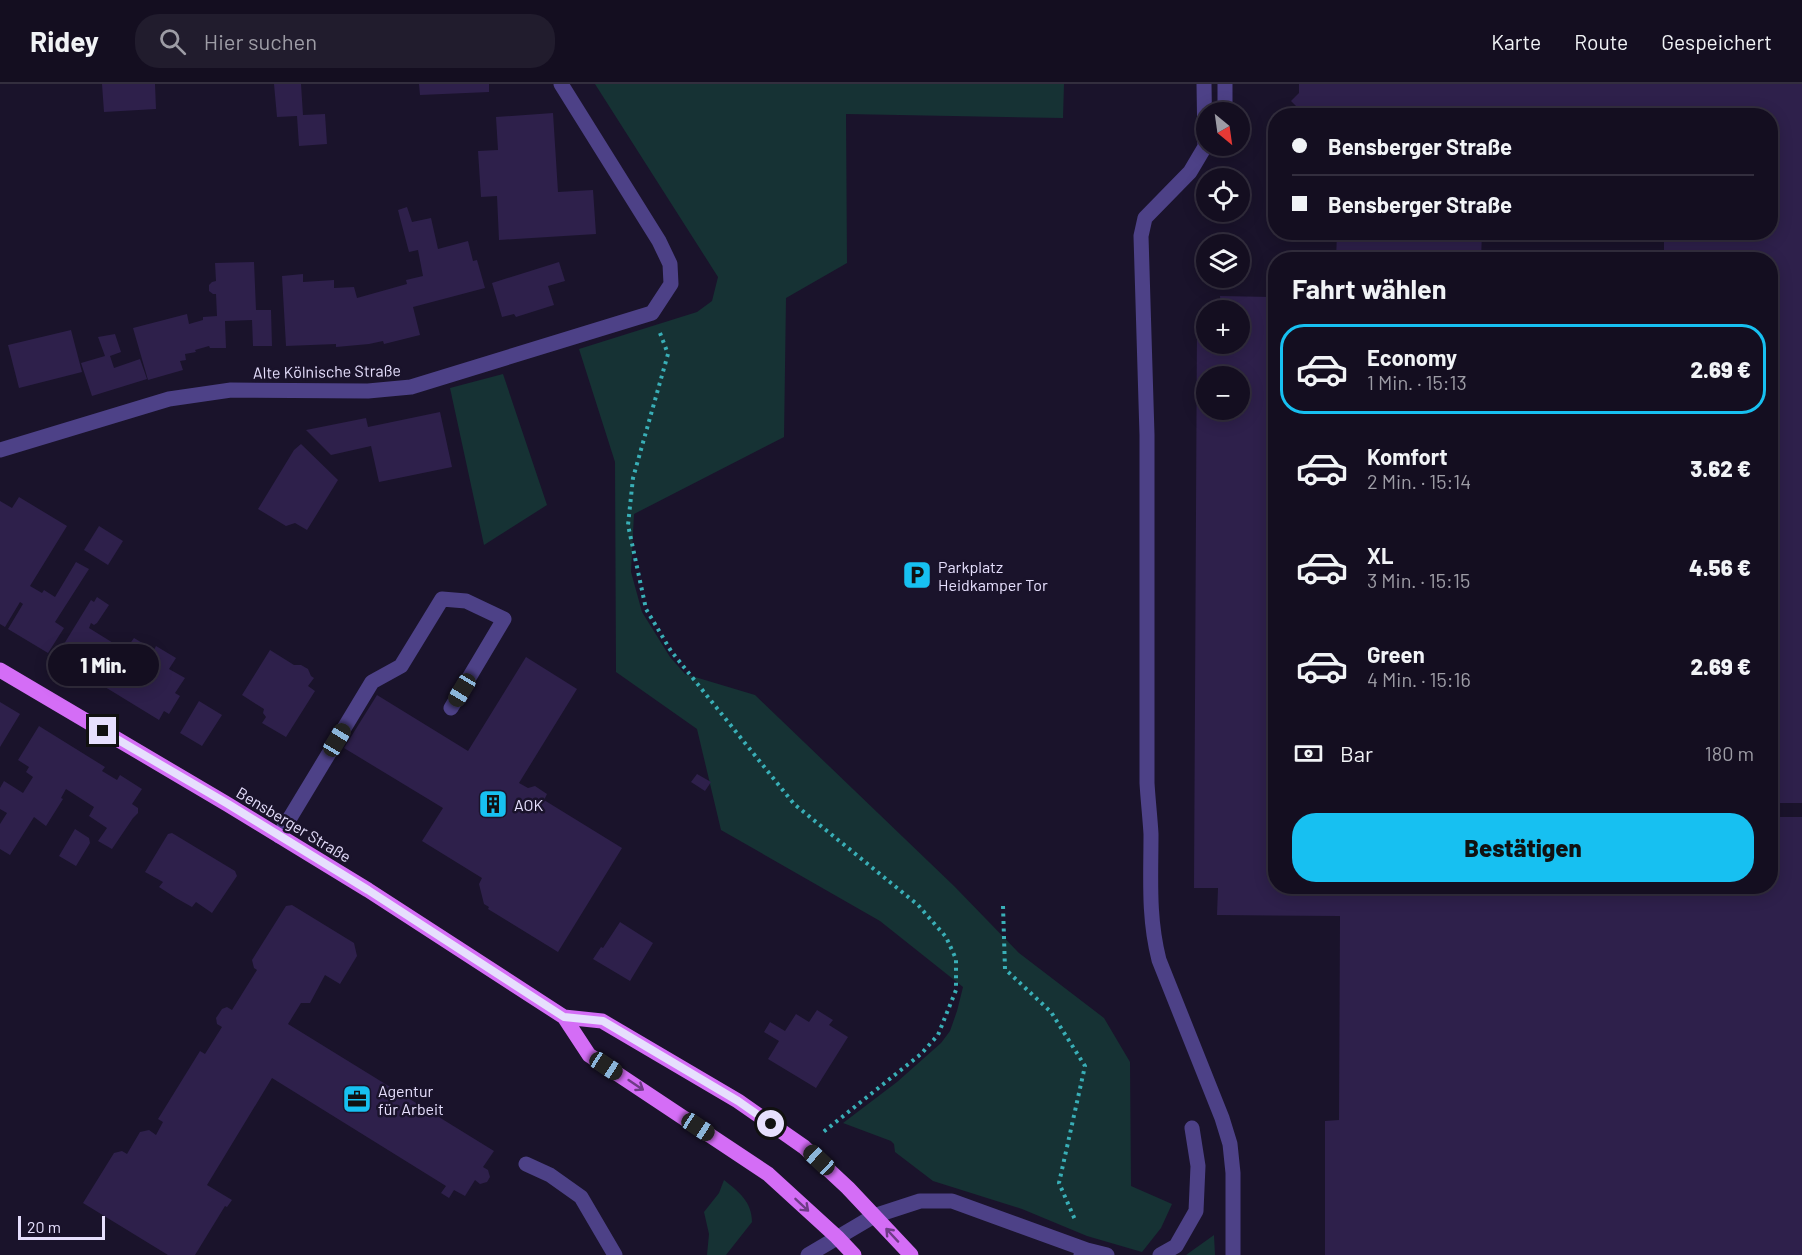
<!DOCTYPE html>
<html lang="de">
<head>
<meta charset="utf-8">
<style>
  body { margin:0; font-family:Barlow,sans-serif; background:#211c2d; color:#f1f3f6; height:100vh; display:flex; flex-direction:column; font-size:22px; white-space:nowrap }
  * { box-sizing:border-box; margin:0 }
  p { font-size:20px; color:#9d9ca5 }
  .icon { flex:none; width:33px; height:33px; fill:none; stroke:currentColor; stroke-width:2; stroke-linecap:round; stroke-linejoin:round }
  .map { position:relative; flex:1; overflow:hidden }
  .side { position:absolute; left:1268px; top:168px; width:510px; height:642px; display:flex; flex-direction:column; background:#140e20; border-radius:24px; box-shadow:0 3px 15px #0003,0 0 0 2px #332e3e }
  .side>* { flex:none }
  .top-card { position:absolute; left:1268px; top:24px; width:510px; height:132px; border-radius:24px; box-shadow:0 3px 15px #0003,0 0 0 2px #332e3e; display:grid; align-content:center; height:132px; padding:0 24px; background:#140e20 }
  .needle { width:39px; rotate:151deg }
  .fabs { position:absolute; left:1196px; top:18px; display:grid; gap:12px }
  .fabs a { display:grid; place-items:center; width:54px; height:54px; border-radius:50%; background:#140e20; box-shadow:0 3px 15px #0003,0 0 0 2px #332e3e; font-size:30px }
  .scale { position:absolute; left:18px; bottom:15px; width:87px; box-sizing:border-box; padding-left:6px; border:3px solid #e6dffd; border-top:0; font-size:16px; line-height:21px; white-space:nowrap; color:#e6dffd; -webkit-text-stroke:4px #1a132b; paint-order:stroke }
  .end { position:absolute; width:27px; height:27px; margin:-14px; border:8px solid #e6dffd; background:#111; box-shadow:0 0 0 3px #111 }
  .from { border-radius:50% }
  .bubble { position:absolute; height:42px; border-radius:21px; background:#140e20; box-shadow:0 3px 15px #0003,0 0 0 2px #332e3e; font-size:20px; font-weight:800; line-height:42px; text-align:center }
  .car { position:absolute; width:18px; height:36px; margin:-18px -9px; border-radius:8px; box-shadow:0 0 4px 2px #0007; background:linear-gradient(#222 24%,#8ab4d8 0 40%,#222 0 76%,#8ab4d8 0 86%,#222 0) }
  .top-card b { display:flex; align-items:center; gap:21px; height:57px; font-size:22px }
  .top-card b+b { border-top:2px solid #332e3e }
  .top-card i { width:15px; height:15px; background:#f1f3f6 }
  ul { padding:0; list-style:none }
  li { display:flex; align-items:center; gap:18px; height:90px; margin:0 12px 9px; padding:0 12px; border:3px solid transparent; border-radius:24px }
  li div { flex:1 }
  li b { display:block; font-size:22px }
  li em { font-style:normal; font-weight:800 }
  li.current { border-color:#17c0f1 }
  li>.icon { width:54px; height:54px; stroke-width:1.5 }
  h2 { padding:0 24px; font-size:27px; line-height:72px }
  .pay { display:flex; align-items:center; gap:15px; height:66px; padding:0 24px; font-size:22px }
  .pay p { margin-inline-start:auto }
  .action { display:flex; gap:12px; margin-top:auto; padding:12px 24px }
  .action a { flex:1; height:69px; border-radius:24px; background:#17c0f1; color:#111; font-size:24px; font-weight:800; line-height:69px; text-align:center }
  header { display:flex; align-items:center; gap:36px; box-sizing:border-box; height:84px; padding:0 30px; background:#140e20; border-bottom:2px solid #332e3e }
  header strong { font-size:28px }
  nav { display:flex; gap:33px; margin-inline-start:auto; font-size:21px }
  .search { width:420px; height:54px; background:#211c2d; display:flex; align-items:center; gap:15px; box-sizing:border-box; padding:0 21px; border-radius:24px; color:#9d9ca5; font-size:22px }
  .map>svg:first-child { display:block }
</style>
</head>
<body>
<header>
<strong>Ridey</strong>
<div class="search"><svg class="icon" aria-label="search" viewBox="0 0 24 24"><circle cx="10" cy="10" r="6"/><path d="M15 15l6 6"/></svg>Hier suchen</div>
<nav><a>Karte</a><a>Route</a><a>Gespeichert</a></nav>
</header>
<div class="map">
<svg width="1802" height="1171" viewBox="0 0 1802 1171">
  <rect width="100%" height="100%" fill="#1a132b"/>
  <!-- green -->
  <path fill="#163234" d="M595 0H1064L1063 34 846 30 847 179 786 214 784 353 634 430 631 488 642 528 670 573 685 590 755 611 954 802 1019 869 1104 934 1130 978 1131 1102 1172 1120 1161 1144 1142 1168 1087 1152 1022 1125 933 1097 895 1068 894 1060 891 1057 843 1039 897 998 941 959 950 947 957 927 963 903 880 837 721 746 697 645 616 588 615 378 579 265 697 228 712 217 718 193Z
    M503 290 547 421 484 461 450 304Z
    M724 1096C739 1108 752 1118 752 1138L726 1171H707L709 1150 704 1128 719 1109Z
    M1214 1151 1215 1171H1186Z"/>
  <!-- building -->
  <path fill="#2e204b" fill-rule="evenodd" d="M102 0H155L156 25 104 28Z
    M274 0H301L303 31 325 30 327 60 299 62 297 32 277 33Z
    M419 0H489V8L420 11Z
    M1299 0H1802V719H1770V176H1664V148H1770V32H1498V28H1483V32H1299V25L1291 17 1299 9Z
    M553 29 558 108 593 106 596 150 499 156 497 112 481 113 478 67 498 66 496 33Z
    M407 123 412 138 431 134 438 165 468 157 473 177 477 176 485 204 413 223 420 251 384 260 383 257 369 260 336 263V260L286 262 282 192 303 190V198L334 196V204L354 203 357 214 407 200 406 196 423 192 418 166 409 168 400 134 398 126Z
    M1337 148H1482L1481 176H1336Z
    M254 178 256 226H271L272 262H253L252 236 225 237 226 264H210L209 262 195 266 196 268 185 270 186 276 180 277 183 286 148 296 133 244 187 230 189 240 203 236V233L217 232 216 210H213L209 207V201L212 198 216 197 215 179Z
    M559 178 565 197 548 202 554 221 516 233 514 230 502 233 492 199Z
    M1220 212 1275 213V802H1770V733H1802V1171H1325V1037L1339 1036 1340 832 1217 831 1218 804H1194L1197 239H1206V260H1239V226H1221ZM1206 292H1239V326H1206Z
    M71 246 82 288 19 304 8 261Z
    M115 250 121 268 110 272 114 284 140 275 147 295 92 312 81 279 105 272 98 253Z
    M440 328 452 383 379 398 371 362 331 371 306 346 366 334 368 343Z
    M301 360 338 396 307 446 295 439 286 442 258 425 294 366Z
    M19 413 67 442 30 502 42 509 44 506 55 513 76 478 89 485 55 538 64 544 48 569 8 545 23 520 20 518 5 543 0 540V417L12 424Z
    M99 442 123 457 108 481 84 466Z
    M97 513 109 521 97 539 94 541 91 539 89 544 118 562 122 558 129 561 134 554 154 566 156 562 176 574 169 585 185 594 175 609 180 612 169 630 164 627 159 636 56 573 91 516 94 518Z
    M270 566 294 581H301L308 585 311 592 314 594 308 602 315 607 286 653 262 639 266 633 263 629 264 625 242 611Z
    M526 573 577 605 519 699 528 704 535 702 547 710 544 716 622 764 558 868 488 825 489 823 484 820 479 800 482 794 422 757 443 724 344 664 377 611 468 667Z
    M199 617 222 631 202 662 180 649Z
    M0 618 20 630 0 663Z
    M39 642 105 683 102 687 117 696 120 691 142 705 132 720 138 724V729L133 734 112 765 98 757 107 744 89 732 94 723 66 705 61 714 63 715 46 742 34 733 10 771 0 765V740L7 729 0 725V704L4 697 23 709 33 693 26 688 29 683 18 676Z
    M697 690 711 698 705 707 691 698Z
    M75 745 89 754 90 759 76 782 59 772Z
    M172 749 235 787 237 792 212 829 196 818 192 823 176 814 159 803 163 798 145 788 168 750Z
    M292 821 354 859 357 872 340 900 325 891 310 919H301L288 940 494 1067 483 1083 488 1086 490 1093 487 1098 480 1100 475 1096 465 1112 454 1106 449 1114 441 1109 446 1102 272 994 207 1101 232 1116 227 1123 225 1122 195 1171H168L83 1119 114 1069 122 1067 127 1070 140 1048 149 1046 156 1051 163 1038 158 1035 200 967 205 970 222 943 217 940 216 934 222 925 227 923 232 926 257 886 254 884 252 876 286 822Z
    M620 838 653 859 630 897 593 875 601 863 603 864Z
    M817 926 833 936 829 941 848 953 816 1004 768 975 779 957 764 948 770 938 785 947 796 930 809 938Z"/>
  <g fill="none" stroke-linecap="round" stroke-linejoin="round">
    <!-- path -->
    <path stroke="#39afb7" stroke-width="4" stroke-dasharray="3 4.5" stroke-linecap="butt" d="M660 249 668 270 633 394 628 441 646 525 671 567 794 720 918 821 946 853 956 875V906L938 951 921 970 822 1049
      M1003 822 1005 885 1051 928 1085 982 1059 1099 1076 1138"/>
    <!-- minor -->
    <path stroke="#4d4187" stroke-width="15" d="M1204 0 1205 63
      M1222 28 1225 22V0
      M1206 61 1190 88 1145 134 1141 152 1147 351V699C1148 716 1150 733 1151 750 1151 794 1148 833 1159 876L1222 1034 1230 1060 1233 1089V1171
      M0 366 169 315 231 306 368 307 411 303 652 229 671 200 670 180 659 157 561 0
      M279 752 372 598 401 582 442 515 466 517 504 535 451 624
      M526 1080 550 1091 581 1113 615 1171
      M808 1171 874 1132 920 1117H952L1087 1166
      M1081 1171 1087 1166 1107 1171
      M1160 1171 1176 1162 1196 1127 1198 1082 1192 1044"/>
    <!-- major -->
    <path stroke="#d46df6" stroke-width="15" d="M0 586 227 720 368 806 564 933 589 971 768 1090 837 1153 854 1171
      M564 933 602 937 738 1017 804 1063 848 1104 911 1171"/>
  </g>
  <!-- one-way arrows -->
  <defs><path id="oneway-shaft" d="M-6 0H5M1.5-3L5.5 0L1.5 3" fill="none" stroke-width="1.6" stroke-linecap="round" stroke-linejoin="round" transform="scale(1.5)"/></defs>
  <g stroke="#6e3b86">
    <use href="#oneway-shaft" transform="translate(636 1001) rotate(34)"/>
    <use href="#oneway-shaft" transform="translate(802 1121) rotate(43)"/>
    <use href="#oneway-shaft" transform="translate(892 1151) rotate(-133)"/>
  </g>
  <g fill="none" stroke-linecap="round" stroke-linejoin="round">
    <!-- route -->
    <path stroke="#e6dffd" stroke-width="8" d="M103 647 228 720 368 806 564 933 603 937 738 1017 771 1040"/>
  </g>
  <!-- icons -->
  <defs>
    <g id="parking-square" transform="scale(1.5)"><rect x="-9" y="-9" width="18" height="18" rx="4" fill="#17c0f1" stroke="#1a132b"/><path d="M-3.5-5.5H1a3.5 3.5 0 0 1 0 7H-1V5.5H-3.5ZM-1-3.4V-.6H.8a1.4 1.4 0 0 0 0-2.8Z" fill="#111"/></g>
    <g id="building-square" transform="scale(1.5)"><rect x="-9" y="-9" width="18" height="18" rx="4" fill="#17c0f1" stroke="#1a132b"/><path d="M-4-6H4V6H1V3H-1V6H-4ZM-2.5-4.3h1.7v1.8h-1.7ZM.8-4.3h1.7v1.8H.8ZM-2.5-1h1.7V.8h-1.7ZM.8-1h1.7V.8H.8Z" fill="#111"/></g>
    <g id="office-square" transform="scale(1.5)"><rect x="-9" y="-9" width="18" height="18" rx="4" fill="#17c0f1" stroke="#1a132b"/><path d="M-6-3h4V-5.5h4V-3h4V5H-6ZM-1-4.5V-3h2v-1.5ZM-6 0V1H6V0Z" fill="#111"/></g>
  </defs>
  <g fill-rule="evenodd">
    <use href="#parking-square" x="917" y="491"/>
    <use href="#building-square" x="493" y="720"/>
    <use href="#office-square" x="357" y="1015"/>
  </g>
  <g text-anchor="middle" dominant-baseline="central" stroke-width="5" stroke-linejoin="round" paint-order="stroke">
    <!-- street labels -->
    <g font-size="16" fill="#e6dffd" stroke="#1a132b">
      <text transform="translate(327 287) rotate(-1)">Alte Kölnische Straße</text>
      <text transform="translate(294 740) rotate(31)">Bensberger Straße</text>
    </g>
    <!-- poi labels -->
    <g font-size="16" fill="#e6dffd" stroke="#1a132b" text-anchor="start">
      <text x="938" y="482">Parkplatz<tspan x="938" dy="18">Heidkamper Tor</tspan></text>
      <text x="514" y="720">AOK</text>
      <text x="378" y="1006">Agentur<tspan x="378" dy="18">für Arbeit</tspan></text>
    </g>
  </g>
</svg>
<div class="fabs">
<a><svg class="needle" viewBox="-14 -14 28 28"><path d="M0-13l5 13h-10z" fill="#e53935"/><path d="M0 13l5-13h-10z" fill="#9d9ca5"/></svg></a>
<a><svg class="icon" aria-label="locate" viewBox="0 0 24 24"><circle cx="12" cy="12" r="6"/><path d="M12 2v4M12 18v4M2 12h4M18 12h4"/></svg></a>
<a><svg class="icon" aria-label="layers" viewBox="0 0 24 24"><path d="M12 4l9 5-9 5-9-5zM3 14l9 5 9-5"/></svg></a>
<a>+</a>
<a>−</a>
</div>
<div class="scale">20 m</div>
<i class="end from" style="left:771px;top:1040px"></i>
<i class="end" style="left:103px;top:647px"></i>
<div class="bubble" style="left:48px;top:560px;width:111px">1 Min.</div>
<i class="car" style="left:462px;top:606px;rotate:211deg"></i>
<i class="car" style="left:337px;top:656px;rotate:31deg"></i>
<i class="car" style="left:606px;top:982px;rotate:123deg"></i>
<i class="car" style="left:698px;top:1043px;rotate:123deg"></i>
<i class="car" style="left:819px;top:1076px;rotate:313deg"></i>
<div class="top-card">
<b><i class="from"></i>Bensberger Straße</b>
<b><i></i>Bensberger Straße</b>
</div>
<section class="side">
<h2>Fahrt wählen</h2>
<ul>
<li class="current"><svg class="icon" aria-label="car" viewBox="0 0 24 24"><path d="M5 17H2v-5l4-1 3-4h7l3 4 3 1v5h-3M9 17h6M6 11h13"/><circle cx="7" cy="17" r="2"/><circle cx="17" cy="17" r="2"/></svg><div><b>Economy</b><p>1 Min. · 15:13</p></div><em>2.69 €</em></li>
<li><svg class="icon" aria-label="car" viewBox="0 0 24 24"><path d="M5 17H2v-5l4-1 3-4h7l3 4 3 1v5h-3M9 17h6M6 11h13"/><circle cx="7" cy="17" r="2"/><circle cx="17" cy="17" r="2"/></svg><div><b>Komfort</b><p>2 Min. · 15:14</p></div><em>3.62 €</em></li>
<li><svg class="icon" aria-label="car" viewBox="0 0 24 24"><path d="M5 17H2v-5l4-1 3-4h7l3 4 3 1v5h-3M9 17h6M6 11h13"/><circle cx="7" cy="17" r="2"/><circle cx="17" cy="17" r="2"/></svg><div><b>XL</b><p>3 Min. · 15:15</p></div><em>4.56 €</em></li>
<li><svg class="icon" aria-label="car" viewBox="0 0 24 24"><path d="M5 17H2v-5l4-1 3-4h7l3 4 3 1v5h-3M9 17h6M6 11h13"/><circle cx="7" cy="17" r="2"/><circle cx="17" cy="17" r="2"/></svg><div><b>Green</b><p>4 Min. · 15:16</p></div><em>2.69 €</em></li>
</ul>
<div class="pay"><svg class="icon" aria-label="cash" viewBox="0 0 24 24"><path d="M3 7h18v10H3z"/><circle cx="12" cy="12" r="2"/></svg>Bar<p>180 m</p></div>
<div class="action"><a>Bestätigen</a></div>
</section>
</div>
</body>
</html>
